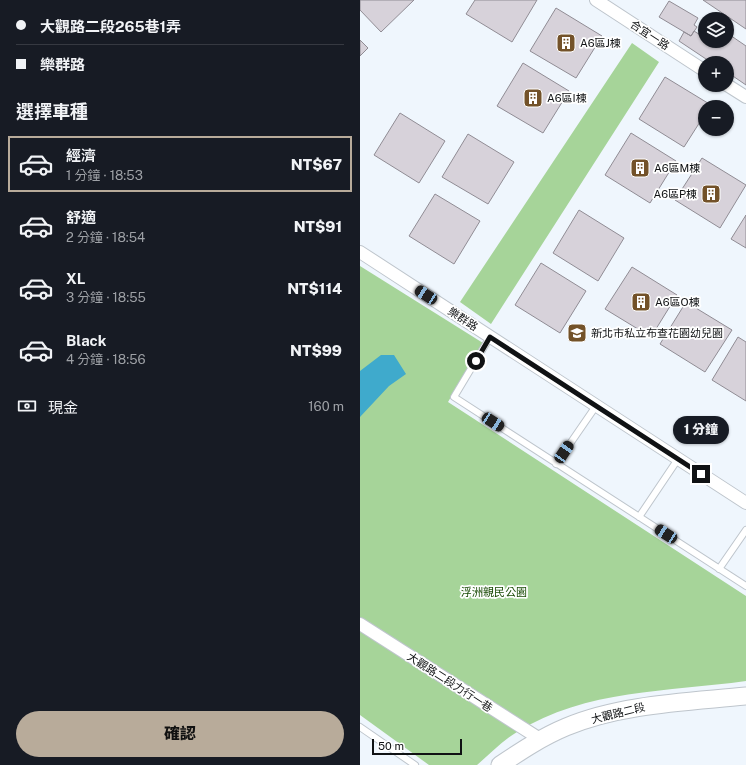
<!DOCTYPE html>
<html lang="zh-TW">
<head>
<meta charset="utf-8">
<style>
  body { margin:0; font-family:"Public Sans","Noto Sans TC",sans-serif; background:#242831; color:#f1f3f6; height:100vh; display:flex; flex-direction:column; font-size:15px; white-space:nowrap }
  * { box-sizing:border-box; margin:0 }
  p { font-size:13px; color:#9ea1a6 }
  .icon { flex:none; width:22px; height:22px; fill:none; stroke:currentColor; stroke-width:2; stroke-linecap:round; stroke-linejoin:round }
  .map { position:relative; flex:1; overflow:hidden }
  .panel { display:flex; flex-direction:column; background:#171b24; width:360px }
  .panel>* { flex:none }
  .guide { display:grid; align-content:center; height:88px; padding:0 16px; background:#171b24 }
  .buttons { position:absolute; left:338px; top:12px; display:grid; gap:8px }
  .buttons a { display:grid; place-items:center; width:36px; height:36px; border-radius:50%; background:#171b24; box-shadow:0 1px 3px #0004; font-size:20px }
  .scale { position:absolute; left:12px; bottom:10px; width:90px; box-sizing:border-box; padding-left:4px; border:2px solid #101214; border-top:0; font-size:11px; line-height:14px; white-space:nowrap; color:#101214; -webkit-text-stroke:3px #fff; paint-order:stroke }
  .end { position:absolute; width:18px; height:18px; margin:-9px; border:5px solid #101214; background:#fff; box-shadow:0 0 0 2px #fff }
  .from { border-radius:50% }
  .bubble { position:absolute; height:28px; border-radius:14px; background:#171b24; box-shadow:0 1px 3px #0004; font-size:13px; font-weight:800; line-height:28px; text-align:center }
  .car { position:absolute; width:12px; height:24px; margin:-12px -6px; border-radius:5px; box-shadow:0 0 3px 1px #0007; background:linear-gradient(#222 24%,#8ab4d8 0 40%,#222 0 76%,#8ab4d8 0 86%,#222 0) }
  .guide b { display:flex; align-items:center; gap:14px; height:38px; font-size:15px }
  .guide b+b { border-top:1px solid #363941 }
  .guide i { width:10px; height:10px; background:#f1f3f6 }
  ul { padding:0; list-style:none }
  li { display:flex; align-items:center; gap:12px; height:56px; margin:0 8px 6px; padding:0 8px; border:2px solid transparent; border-radius:0px }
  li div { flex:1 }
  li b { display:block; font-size:15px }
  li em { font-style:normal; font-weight:800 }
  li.current { border-color:#b8ab9a }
  li>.icon { width:36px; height:36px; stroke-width:1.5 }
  h2 { padding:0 16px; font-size:18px; line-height:48px }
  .pay { display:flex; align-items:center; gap:10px; height:44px; padding:0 16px; font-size:15px }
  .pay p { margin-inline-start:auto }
  .primary-button { display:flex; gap:8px; margin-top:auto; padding:8px 16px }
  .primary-button a { flex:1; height:46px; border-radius:24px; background:#b8ab9a; color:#111; font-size:16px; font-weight:800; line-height:46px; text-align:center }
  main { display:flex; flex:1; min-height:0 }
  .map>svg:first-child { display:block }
</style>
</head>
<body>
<main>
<section class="panel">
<div class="guide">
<b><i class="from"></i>大觀路二段265巷1弄</b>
<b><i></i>樂群路</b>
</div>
<h2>選擇車種</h2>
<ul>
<li class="current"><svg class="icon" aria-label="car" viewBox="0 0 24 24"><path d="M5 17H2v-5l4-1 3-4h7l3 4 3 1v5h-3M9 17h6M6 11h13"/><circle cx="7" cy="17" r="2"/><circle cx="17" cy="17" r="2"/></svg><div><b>經濟</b><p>1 分鐘 · 18:53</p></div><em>NT$67</em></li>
<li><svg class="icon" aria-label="car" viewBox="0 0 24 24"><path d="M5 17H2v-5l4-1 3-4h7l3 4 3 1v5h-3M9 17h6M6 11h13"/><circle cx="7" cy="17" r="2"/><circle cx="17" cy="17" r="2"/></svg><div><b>舒適</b><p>2 分鐘 · 18:54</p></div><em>NT$91</em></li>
<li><svg class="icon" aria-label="car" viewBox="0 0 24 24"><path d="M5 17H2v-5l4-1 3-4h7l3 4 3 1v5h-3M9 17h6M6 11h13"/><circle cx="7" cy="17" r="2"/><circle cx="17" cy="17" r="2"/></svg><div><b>XL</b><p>3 分鐘 · 18:55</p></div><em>NT$114</em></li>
<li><svg class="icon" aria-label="car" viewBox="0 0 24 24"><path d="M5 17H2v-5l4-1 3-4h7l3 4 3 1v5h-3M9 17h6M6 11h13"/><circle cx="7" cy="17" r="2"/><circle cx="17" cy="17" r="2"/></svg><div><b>Black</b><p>4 分鐘 · 18:56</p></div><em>NT$99</em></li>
</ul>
<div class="pay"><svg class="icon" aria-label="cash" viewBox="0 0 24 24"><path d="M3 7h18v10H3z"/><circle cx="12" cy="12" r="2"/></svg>現金<p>160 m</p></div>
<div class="primary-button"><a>確認</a></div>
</section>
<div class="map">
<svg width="386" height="765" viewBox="0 0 386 765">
  <rect width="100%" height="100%" fill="#eff6fd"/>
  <!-- green -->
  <path fill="#a6d499" d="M272 43 299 62 131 324 100 302Z
    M0 266 123 343 88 402 386 596V681C308 692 226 689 157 732 142 741 130 754 117 765H69L0 715Z"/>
  <!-- water -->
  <path fill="#3faacc" d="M21 355H34L46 374 29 386 0 417V371Z"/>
  <!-- building -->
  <path fill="#d7d2da" stroke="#908c94" d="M0 0H54L21 32 0 10Z
    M115 0H177L152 42 106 14Z
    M343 0H386V29Z
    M309 1 338 18 334 25 337 27 331 36 299 17Z
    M196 8 242 36 216 78 170 51Z
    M334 31 345 38V41H367V33L386 46V85L367 72V63H352L319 41 324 32 331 36Z
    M0 40 8 48 0 56Z
    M163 63 209 91 183 133 137 106Z
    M305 77 351 105 349 107H345V114L324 147 279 119Z
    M40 113 85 141 59 183 14 155Z
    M271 133 316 161 290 203 245 175Z
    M108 134 154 162 128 204 82 177Z
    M342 158 386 185 360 228 315 200Z
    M75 194 120 221 94 264 49 236Z
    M219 210 264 238 238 281 193 253Z
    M386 215V248L371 239Z
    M181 263 226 291 200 333 155 305Z
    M272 267 317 295 291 337 245 309Z
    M326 302 372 330 345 372 300 344Z
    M378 337 386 342V401L352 380Z"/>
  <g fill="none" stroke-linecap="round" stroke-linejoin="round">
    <!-- service casing -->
    <g stroke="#bec5cc" stroke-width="8">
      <path id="service" d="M130 337 94 397 386 586
        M196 464 236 406
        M279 517 318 459
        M359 569 386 530
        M0 727 55 765"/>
    </g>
    <!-- minor casing -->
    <g stroke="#bec5cc" stroke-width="14">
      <path id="minor" d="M236 0 345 71
        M367 85 386 97
        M0 252 386 503
        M0 624 180 739"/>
    </g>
    <!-- secondary casing -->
    <g stroke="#bec5cc" stroke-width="19">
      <path id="secondary" d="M140 765C161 751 182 737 206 727 260 704 328 702 386 696"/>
    </g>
    <!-- service -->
    <use href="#service" stroke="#fff" stroke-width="6"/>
    <!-- minor -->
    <use href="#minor" stroke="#fff" stroke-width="12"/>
    <!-- secondary -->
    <use href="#secondary" stroke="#fff" stroke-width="17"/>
  </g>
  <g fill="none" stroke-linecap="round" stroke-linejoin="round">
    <!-- route -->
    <path stroke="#101214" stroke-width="5" d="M116 361 130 337 341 474"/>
  </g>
  <!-- icons -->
  <defs>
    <g id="building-square" transform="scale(1)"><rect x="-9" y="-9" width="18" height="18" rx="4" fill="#735229" stroke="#fff"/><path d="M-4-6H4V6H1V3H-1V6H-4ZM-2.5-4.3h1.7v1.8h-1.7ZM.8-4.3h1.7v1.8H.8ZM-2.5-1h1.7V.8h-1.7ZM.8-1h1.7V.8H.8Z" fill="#fff"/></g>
    <g id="school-square" transform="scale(1)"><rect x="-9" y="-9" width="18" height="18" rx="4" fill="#735229" stroke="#fff"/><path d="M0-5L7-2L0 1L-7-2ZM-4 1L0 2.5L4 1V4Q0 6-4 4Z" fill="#fff"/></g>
  </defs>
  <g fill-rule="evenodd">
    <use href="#building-square" x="206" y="43"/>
    <use href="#building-square" x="173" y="98"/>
    <use href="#building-square" x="280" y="168"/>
    <use href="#building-square" x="351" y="194"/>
    <use href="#building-square" x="281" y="302"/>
    <use href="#school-square" x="217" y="333"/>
  </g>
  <g text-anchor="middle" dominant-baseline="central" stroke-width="3.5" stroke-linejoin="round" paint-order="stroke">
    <!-- street labels -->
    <g font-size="11" fill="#101214" stroke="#fff">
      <text transform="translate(290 35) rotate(33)">合宜一路</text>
      <text transform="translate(103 319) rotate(33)">樂群路</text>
      <text transform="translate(90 682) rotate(33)">大觀路二段力行一巷</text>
      <text transform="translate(258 713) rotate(-14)">大觀路二段</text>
    </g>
    <!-- poi labels -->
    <g font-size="11" fill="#101214" stroke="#fff" text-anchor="start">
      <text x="220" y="43">A6區J棟</text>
      <text x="187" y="98">A6區I棟</text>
      <text x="294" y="168">A6區M棟</text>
      <text x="337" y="194" text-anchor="end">A6區P棟</text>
      <text x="295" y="302">A6區O棟</text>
      <text x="231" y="333">新北市私立布查花園幼兒園</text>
    </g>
    <!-- park labels -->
    <g font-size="11" fill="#174903" stroke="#fff">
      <text x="134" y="592">浮洲親民公園</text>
    </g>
  </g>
</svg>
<div class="buttons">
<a><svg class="icon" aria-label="layers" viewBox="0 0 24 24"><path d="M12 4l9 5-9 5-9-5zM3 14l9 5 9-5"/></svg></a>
<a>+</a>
<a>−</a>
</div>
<div class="scale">50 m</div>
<i class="end from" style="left:116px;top:361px"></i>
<i class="end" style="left:341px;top:474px"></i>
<div class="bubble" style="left:313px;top:416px;width:56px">1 分鐘</div>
<i class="car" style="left:66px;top:295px;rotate:303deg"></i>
<i class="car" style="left:133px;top:422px;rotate:123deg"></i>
<i class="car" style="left:204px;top:452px;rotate:34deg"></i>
<i class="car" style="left:306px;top:534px;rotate:303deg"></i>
</div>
</main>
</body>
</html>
